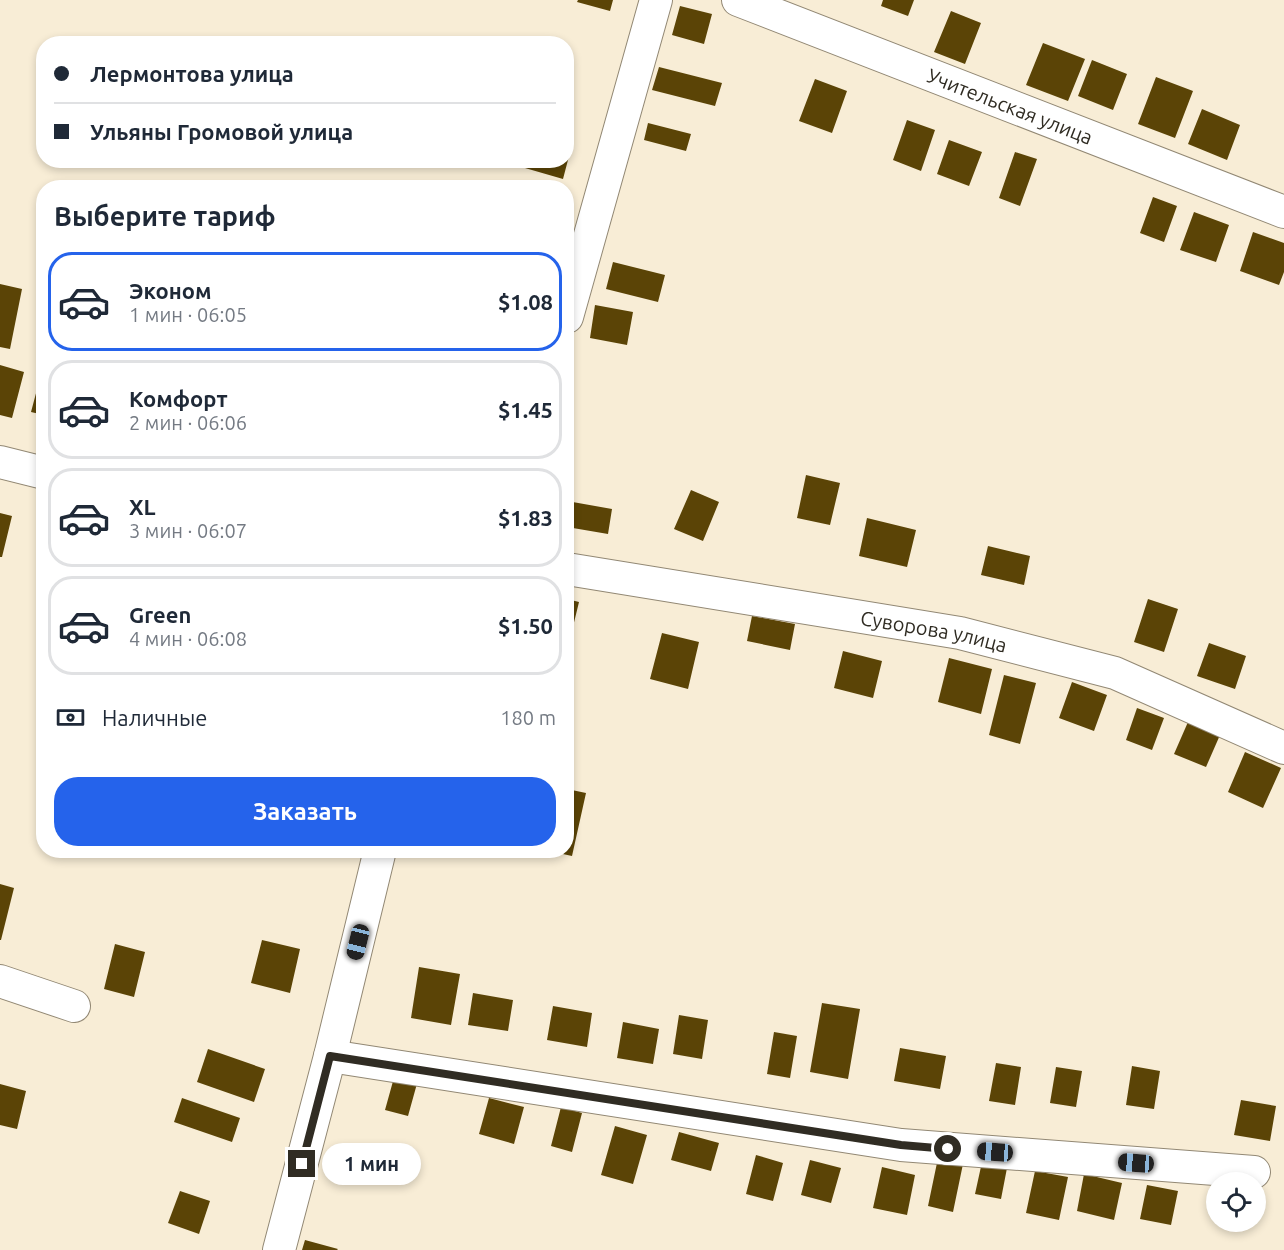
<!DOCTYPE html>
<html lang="ru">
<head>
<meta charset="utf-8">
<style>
  body { margin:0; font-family:Ubuntu,sans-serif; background:#f2f2f3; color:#1f2937; height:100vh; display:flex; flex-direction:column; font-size:22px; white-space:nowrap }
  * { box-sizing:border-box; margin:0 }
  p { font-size:20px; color:#747a83 }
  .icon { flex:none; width:33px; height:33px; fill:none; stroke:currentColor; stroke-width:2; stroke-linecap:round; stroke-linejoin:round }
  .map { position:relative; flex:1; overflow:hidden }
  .details { position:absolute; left:36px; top:180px; width:538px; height:678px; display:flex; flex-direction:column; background:#fff; border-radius:24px; box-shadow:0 3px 9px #0003 }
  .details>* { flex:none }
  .guide { position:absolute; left:36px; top:36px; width:538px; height:132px; border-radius:24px; box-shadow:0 3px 9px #0003; display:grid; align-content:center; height:132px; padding:0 18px; background:#fff }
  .buttons { position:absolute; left:1206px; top:1172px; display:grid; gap:12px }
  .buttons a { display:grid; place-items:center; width:60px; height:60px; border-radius:50%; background:#fff; box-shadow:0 3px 9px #0003; font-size:30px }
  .end { position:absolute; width:27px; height:27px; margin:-14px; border:8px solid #302c23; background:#fff; box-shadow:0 0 0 3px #fff }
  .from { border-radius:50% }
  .bubble { position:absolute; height:42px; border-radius:21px; background:#fff; box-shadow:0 3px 9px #0003; font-size:20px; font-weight:700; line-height:42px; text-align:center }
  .car { position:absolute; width:18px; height:36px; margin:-18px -9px; border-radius:8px; box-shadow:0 0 4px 2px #0007; background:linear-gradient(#222 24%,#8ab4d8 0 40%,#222 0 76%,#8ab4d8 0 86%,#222 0) }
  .guide b { display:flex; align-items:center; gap:21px; height:57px; font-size:22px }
  .guide b+b { border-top:2px solid #e0e1e3 }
  .guide i { width:15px; height:15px; background:#1f2937 }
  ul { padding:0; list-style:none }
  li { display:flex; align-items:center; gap:18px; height:99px; margin:0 12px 9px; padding:0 6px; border:3px solid #e0e1e3; border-radius:24px }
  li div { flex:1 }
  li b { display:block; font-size:22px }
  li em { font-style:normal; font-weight:700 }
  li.on { border-color:#2563eb }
  li>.icon { width:54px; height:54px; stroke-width:1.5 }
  h2 { padding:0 18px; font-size:27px; line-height:72px }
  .pay { display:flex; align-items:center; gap:15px; height:66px; padding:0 18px; font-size:22px }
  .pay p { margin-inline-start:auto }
  .button { display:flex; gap:12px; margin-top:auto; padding:12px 18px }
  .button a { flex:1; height:69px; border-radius:24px; background:#2563eb; color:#fff; font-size:24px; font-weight:700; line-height:69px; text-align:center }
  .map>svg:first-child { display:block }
</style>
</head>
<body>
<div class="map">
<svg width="1284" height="1250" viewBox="0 0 1284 1250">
  <rect width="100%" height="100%" fill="#f8edd6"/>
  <!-- building -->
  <path fill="#5b4406" d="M578 0H613L610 11 577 2Z
    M883 0H914L908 16 881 6Z
    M680 6 712 14 704 44 672 35Z
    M951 11 981 23 965 64 934 52Z
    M1043 43 1085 59 1068 101 1026 85Z
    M1092 60 1127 74 1113 110 1078 96Z
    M659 67 722 83 715 106 652 90Z
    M1156 77 1193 91 1175 138 1138 124Z
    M815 79 847 91 832 133 799 121Z
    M1202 109 1240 125 1227 160 1188 144Z
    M907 120 935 130 921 171 893 160Z
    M648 123 691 134 686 151 644 140Z
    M567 135 574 137 563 179 525 168 527 160H567Z
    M949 140 982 152 969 186 937 174Z
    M1015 152 1037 159 1020 206 999 198Z
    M1153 197 1177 206 1164 242 1140 233Z
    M1194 212 1229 225 1216 262 1180 250Z
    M1253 232 1284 243V272L1279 285 1240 271Z
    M613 262 665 275 658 302 606 289Z
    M0 284 22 289 10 349 0 347Z
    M595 305 633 312 627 345 590 338Z
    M0 365 24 372 12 418 0 415Z
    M43 367H44V415L31 412Z
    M806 475 840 483 830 525 797 518Z
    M691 490 719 502 703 541 674 529Z
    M567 501 612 509 608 534 567 527Z
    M0 513 12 516 2 557H0Z
    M867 518 916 530 907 567 859 556Z
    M988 546 1030 556 1024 585 981 575Z
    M567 599 579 602 568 647H567Z
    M1148 599 1178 609 1164 652 1134 642Z
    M752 616 795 624 790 650 747 641Z
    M662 633 699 642 688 689 650 679Z
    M1209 643 1246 656 1235 689 1197 676Z
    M843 651 882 661 873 698 834 688Z
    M949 658 992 669 981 714 938 702Z
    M1004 675 1036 683 1020 744 989 735Z
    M1072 682 1107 695 1094 731 1059 718Z
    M1137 708 1164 718 1152 750 1126 740Z
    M1188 722 1220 735 1206 767 1174 754Z
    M1245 752 1281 768 1263 808 1228 792Z
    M567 789 586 793 572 856 549 851 567 850Z
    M0 884 14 888 1 940H0Z
    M262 940 300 949 290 993 251 983Z
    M115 944 145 952 134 997 104 989Z
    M419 967 460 974 451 1025 411 1018Z
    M473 993 513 1000 508 1031 468 1025Z
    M822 1003 860 1009 848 1079 810 1072Z
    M553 1006 592 1013 587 1047 547 1040Z
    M679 1015 708 1020 702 1059 673 1054Z
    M623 1022 659 1029 653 1064 617 1058Z
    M774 1032 797 1036 790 1078 767 1074Z
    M900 1048 946 1056 940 1089 894 1081Z
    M208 1049 265 1069 254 1102 197 1082Z
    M996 1063 1021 1067 1015 1105 989 1101Z
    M1132 1066 1160 1071 1154 1109 1126 1105Z
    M1056 1067 1082 1071 1076 1107 1050 1103Z
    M395 1074 418 1080 408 1116 385 1110Z
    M0 1084 26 1091 17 1129 0 1125Z
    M182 1098 240 1118 232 1142 174 1122Z
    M489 1098 524 1107 514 1144 479 1134Z
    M1241 1100 1276 1106 1270 1141 1234 1135Z
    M561 1107 582 1113 572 1152 551 1146Z
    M615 1126 647 1135 633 1184 601 1175Z
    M679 1132 719 1143 711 1171 671 1160Z
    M756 1155 783 1163 773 1201 746 1194Z
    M938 1158 963 1164 953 1212 928 1206Z
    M810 1160 841 1168 831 1203 801 1195Z
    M982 1162 1007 1168 1001 1199 975 1194Z
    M882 1167 915 1175 907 1215 873 1208Z
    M1035 1171 1068 1177 1059 1220 1026 1213Z
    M1084 1174 1122 1183 1114 1220 1077 1211Z
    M1147 1185 1178 1191 1171 1225 1140 1219Z
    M180 1191 210 1201 199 1234 168 1223Z
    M305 1240 338 1249 337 1250H302Z"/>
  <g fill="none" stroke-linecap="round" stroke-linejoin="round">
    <!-- minor casing -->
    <g stroke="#928874" stroke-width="34">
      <g id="minor">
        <path id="s1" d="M738 0 1284 212"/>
        <path d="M567 317 656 0"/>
        <path d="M0 462 44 473"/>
        <path id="s2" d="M567 569 960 633 1115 673 1284 748"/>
        <path d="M0 981 74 1006"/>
        <path d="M330 1056 901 1145 1254 1172"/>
        <path d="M279 1250 330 1056 380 850"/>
      </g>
    </g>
    <!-- minor -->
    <use href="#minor" stroke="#fff" stroke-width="32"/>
  </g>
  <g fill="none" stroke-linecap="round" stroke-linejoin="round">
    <!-- route -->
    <path stroke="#302c23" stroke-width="8" d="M302 1164 330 1056 901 1145 948 1149"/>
  </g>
  <g text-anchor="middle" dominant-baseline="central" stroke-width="6" stroke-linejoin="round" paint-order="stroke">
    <!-- street labels -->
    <g font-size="20" fill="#302c23" stroke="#fffbf2">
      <text stroke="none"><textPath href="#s1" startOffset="292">Учительская улица</textPath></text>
      <text stroke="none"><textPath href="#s2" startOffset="372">Суворова улица</textPath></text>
    </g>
  </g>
</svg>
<div class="buttons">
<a><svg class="icon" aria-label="locate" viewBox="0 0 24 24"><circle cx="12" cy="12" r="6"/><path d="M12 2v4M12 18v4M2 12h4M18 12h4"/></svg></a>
</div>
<i class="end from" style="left:948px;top:1149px"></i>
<i class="end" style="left:302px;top:1164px"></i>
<div class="bubble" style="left:322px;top:1143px;width:99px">1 мин</div>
<i class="car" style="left:358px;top:942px;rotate:194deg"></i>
<i class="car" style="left:995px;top:1152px;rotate:274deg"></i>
<i class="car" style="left:1136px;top:1163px;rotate:274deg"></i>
<div class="guide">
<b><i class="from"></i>Лермонтова улица</b>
<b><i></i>Ульяны Громовой улица</b>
</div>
<section class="details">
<h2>Выберите тариф</h2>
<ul>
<li class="on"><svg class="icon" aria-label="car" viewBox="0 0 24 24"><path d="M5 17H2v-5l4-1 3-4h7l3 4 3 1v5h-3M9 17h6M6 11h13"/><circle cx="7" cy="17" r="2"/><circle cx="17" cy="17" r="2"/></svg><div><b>Эконом</b><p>1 мин · 06:05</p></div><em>$1.08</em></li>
<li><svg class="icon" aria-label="car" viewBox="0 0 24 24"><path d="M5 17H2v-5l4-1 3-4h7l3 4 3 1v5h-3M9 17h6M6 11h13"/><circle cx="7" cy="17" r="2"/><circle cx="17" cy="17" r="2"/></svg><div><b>Комфорт</b><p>2 мин · 06:06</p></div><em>$1.45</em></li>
<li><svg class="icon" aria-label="car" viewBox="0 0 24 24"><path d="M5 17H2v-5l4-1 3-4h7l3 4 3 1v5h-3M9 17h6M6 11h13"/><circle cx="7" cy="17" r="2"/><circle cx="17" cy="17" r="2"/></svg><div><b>XL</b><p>3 мин · 06:07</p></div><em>$1.83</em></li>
<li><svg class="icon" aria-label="car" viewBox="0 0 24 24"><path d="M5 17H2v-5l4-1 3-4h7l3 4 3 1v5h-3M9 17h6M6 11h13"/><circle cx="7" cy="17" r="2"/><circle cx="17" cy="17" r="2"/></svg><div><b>Green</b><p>4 мин · 06:08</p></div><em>$1.50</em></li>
</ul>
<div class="pay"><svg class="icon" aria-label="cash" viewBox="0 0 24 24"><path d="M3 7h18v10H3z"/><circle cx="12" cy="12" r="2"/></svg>Наличные<p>180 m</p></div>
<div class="button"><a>Заказать</a></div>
</section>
</div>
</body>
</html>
